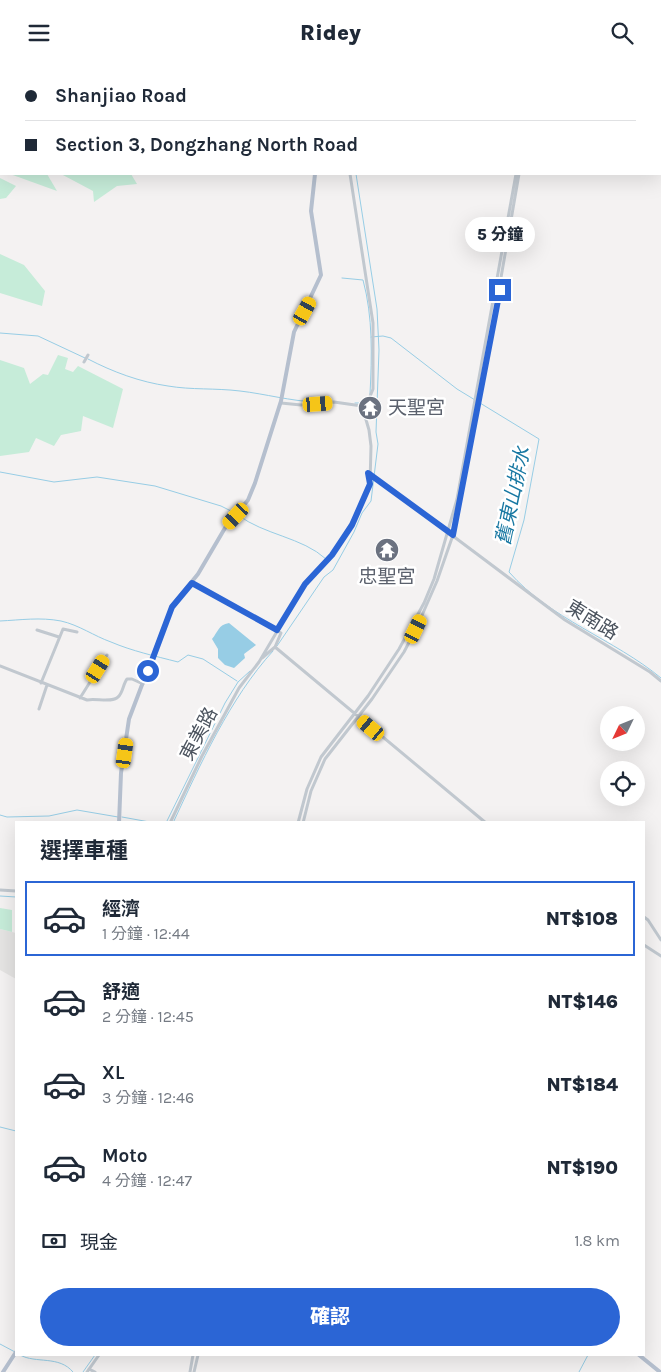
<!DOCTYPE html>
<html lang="zh-TW">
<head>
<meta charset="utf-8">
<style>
  body { margin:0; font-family:Karla,"Noto Sans TC",sans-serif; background:#f6f6f7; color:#1f2937; height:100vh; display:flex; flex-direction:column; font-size:19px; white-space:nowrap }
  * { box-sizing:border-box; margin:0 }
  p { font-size:16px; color:#747a83 }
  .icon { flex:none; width:28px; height:28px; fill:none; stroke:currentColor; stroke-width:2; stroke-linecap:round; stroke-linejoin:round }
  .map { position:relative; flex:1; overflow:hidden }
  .drawer { position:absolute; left:15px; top:756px; width:630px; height:535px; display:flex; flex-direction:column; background:#fff; border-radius:0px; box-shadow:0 5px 20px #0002 }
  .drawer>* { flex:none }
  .hud { position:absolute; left:0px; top:0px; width:661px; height:110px; box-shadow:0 5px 20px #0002; display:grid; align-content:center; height:110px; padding:0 25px; background:#fff }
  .needle { width:32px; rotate:227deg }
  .buttons { position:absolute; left:600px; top:641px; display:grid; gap:10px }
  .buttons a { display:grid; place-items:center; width:45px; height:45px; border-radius:50%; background:#fff; box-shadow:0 5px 20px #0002; font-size:25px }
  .end { position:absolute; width:22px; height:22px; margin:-11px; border:6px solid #2b65d5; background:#fff; box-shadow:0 0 0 2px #fff }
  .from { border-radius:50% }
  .bubble { position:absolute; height:35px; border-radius:18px; background:#fff; box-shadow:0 5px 20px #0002; font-size:16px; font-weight:800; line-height:35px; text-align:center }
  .car { position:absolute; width:15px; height:30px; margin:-15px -8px; border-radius:6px; box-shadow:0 0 4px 1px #0007; background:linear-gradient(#f5c518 24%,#345 0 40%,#f5c518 0 76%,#345 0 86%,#f5c518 0) }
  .hud b { display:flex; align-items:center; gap:18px; height:48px; font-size:19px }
  .hud b+b { border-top:1px solid #e0e1e3 }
  .hud i { width:12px; height:12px; background:#1f2937 }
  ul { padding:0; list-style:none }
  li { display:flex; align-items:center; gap:15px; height:75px; margin:0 10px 8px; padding:0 15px; border:2px solid transparent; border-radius:0px }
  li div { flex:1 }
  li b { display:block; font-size:19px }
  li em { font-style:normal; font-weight:800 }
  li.selected { border-color:#2b65d5 }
  li>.icon { width:45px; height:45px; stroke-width:1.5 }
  h2 { padding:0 25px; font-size:22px; line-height:60px }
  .pay { display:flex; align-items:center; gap:12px; height:55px; padding:0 25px; font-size:19px }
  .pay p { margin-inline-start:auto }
  .button { display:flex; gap:10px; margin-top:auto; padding:10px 25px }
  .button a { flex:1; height:58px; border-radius:30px; background:#2b65d5; color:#fff; font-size:20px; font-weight:800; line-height:58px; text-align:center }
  header { display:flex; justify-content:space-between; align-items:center; height:65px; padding:0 25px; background:#fff; font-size:22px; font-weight:800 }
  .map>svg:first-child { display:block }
</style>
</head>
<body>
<header><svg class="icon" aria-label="menu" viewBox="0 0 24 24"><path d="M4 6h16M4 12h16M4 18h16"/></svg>Ridey<svg class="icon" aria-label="search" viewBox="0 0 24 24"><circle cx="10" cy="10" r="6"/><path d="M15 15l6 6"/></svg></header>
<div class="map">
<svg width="661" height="1307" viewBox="0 0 661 1307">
  <rect width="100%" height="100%" fill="#f4f2f2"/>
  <!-- education -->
  <path fill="#e5e4e3" d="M0 864 16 868V914L0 905Z"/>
  <!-- green -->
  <path fill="#c6ecd9" d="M0 0H112V1H1V104Z
    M10 109H47L57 126Z
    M61 109H131L137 119 117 121 94 137 93 126Z
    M0 113 16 121 6 133 0 134Z
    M0 189 24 200 45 226 42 241 0 228Z
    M58 290 68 293 65 304 73 307 78 301 123 324 113 363 83 351 81 366 61 370 54 381 36 373 29 387 0 391V295L24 303 30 319 43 309 48 310Z
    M0 843 12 845V867L0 864Z"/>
  <!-- water -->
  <path fill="#97cde5" d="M229 558 256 580 244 589 245 593 234 603 225 600 218 593V584L212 574C218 567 218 560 229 558Z"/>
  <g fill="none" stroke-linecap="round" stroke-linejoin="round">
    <!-- stream -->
    <path stroke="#97cde5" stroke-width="1" d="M147 0 148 1
      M224 1 225 0
      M368 1 369 0
      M342 213 363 215C373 252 372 291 370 329
      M0 268 38 271 85 293
      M371 272 383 271 391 273 457 324 539 374 524 455 509 507C550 554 614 574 661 613
      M88 294C113 307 140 317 168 321 191 325 216 323 240 326 266 329 290 336 316 337
      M355 338H363
      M0 407 54 417 97 412 155 421 221 441 235 448
      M238 450C264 470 302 472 326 494
      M319 507 324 500
      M301 528 309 517
      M0 556C21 555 40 552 61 556 79 560 94 571 111 577 132 586 155 591 178 597L188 590 203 594 237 616
      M277 581 324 512 333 505 354 467 362 448 371 436 378 379 376 367 379 285 377 244 356 109
      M0 750 7 752 49 751 77 745 118 752
      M122 752 155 758
      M166 758 225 638 238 617 250 606
      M173 758C200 700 230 633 273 586
      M0 831 16 832
      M0 1062 16 1066
      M0 1279 15 1287
      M20 1290C36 1299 59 1290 73 1307
      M83 1307 95 1290
      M579 1307 588 1290"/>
    <!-- canal -->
    <path stroke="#97cde5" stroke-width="3" d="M536 0 538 1
      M660 74 661 75"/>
    <!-- river -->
    <path stroke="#97cde5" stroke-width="5" d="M317 0 318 1"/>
    <!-- minor -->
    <path stroke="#c1c8cf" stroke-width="3" d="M351 0V1
      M526 0 528 1
      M355 1 356 0
      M561 1 562 0
      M564 1 565 0
      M660 80 661 81
      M350 109 373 258V324L369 334 362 341
      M84 297 88 290
      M281 338 301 340 334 337 362 341
      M369 408 565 555 650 607 661 616
      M192 518 281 568 275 582 262 593
      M37 565 59 572
      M275 582 486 758
      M0 601 87 635C95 633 113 638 118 632 123 628 123 619 127 614H132L143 619
      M41 618 63 564 77 567
      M80 633 107 590
      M39 644 47 620
      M170 758 202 691 239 623 259 597 305 519 332 490 358 447 370 419 371 381 369 365 362 341
      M298 758 307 724 321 692 368 631 399 584 424 538 434 514 457 434 516 109
      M303 758 311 726 325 694 372 634 404 587 416 564 437 516 453 470 479 339 519 109
      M0 825 16 826
      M644 852 648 855 661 875
      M644 880 661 891
      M89 1304 95 1307
      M87 1307 99 1290
      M190 1307 193 1290
      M194 1307 198 1290"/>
    <!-- major -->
    <path stroke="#b5bfce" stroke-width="4" d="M307 0 308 1
      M119 758 121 708 129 654 172 541 198 509 225 463 248 435 255 418 281 336 294 267 321 210 311 146 315 109
      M639 1290 660 1307
      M3 1307 16 1287"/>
  </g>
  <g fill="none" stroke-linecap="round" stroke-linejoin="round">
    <!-- route -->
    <path stroke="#2b65d5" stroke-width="6" d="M148 606 172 542 192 518 277 565 305 519 332 490 352 460 370 419 368 408 453 470 500 225"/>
  </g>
  <!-- icons -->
  <defs>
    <g id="temple-disc" transform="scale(1.25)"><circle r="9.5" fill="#6b7280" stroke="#fff"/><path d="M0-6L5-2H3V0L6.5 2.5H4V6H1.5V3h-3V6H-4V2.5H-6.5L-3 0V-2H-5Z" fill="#fff"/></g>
  </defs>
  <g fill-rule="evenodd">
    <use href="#temple-disc" x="370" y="343"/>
    <use href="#temple-disc" x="387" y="485"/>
  </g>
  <g text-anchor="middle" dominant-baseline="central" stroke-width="5" stroke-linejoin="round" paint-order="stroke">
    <!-- worship labels -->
    <g font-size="19" fill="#5b616d" stroke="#fff" text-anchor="start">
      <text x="388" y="343">天聖宮</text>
      <text x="387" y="512" text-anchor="middle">忠聖宮</text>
    </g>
    <!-- street labels -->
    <g font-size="19" fill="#4b535e" stroke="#fff">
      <text transform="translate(592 555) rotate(32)">東南路</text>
      <text transform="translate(199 669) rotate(-62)">東美路</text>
    </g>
    <!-- water labels -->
    <g font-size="20" font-style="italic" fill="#1a79a3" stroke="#fff">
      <text transform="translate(513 431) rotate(-78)">舊東山排水</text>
    </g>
  </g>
</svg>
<div class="buttons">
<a><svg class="needle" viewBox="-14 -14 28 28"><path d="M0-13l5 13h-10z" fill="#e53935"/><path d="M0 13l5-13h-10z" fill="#747a83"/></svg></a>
<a><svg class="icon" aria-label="locate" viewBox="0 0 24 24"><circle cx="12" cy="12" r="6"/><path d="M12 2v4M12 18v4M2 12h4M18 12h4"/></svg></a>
</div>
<i class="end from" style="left:148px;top:606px"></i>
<i class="end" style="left:500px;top:225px"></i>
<div class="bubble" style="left:465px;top:152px;width:70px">5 分鐘</div>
<i class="car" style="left:305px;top:246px;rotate:29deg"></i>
<i class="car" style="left:318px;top:339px;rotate:86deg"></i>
<i class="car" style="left:236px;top:451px;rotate:223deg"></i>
<i class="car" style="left:416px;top:564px;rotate:26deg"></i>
<i class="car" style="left:98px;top:604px;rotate:32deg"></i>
<i class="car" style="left:371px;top:663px;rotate:310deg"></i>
<i class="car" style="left:125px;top:688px;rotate:8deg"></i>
<div class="hud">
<b><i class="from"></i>Shanjiao Road</b>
<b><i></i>Section 3, Dongzhang North Road</b>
</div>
<section class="drawer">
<h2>選擇車種</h2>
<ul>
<li class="selected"><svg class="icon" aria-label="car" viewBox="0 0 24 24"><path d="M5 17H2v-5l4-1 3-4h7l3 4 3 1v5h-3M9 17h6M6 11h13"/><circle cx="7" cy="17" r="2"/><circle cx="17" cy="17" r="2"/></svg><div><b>經濟</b><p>1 分鐘 · 12:44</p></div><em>NT$108</em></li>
<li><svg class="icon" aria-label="car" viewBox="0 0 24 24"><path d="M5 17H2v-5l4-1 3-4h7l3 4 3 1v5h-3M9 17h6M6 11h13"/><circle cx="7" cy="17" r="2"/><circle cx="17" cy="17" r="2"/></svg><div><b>舒適</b><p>2 分鐘 · 12:45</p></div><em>NT$146</em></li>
<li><svg class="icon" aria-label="car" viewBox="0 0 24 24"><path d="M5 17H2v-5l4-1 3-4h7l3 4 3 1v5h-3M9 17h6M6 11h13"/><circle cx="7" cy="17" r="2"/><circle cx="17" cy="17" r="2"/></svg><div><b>XL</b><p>3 分鐘 · 12:46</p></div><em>NT$184</em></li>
<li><svg class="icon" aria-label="car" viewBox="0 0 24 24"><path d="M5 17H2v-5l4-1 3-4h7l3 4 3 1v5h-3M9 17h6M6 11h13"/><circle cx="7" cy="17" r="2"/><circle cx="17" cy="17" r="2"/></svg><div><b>Moto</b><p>4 分鐘 · 12:47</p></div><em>NT$190</em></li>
</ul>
<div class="pay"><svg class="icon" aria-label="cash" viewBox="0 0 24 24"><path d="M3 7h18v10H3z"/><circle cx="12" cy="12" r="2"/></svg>現金<p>1.8 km</p></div>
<div class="button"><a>確認</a></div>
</section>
</div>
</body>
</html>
